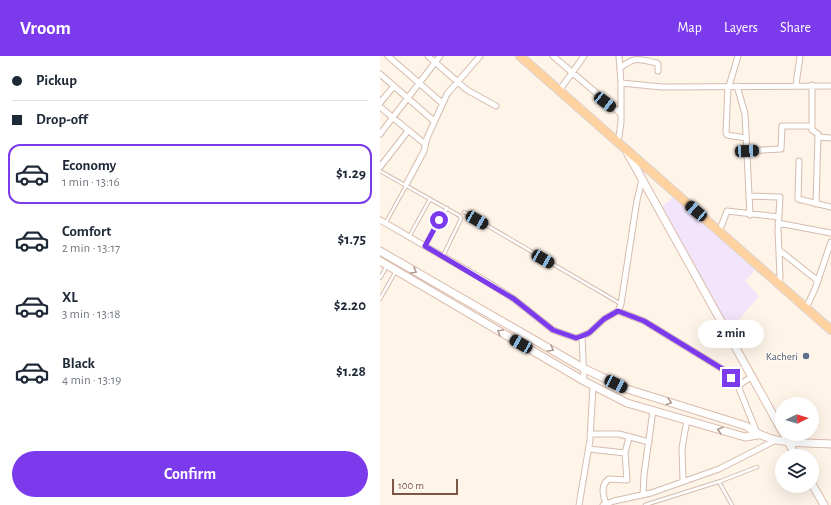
<!DOCTYPE html>
<html lang="en">
<head>
<meta charset="utf-8">
<style>
  body { margin:0; font-family:"Alegreya Sans",sans-serif; background:#f2f2f3; color:#1f2937; height:100vh; display:flex; flex-direction:column; font-size:15px; white-space:nowrap }
  * { box-sizing:border-box; margin:0 }
  p { font-size:13px; color:#747a83 }
  .icon { flex:none; width:22px; height:22px; fill:none; stroke:currentColor; stroke-width:2; stroke-linecap:round; stroke-linejoin:round }
  .map { position:relative; flex:1; overflow:hidden }
  .side { display:flex; flex-direction:column; background:#fff; width:380px }
  .side>* { flex:none }
  .hud { display:grid; align-content:center; height:88px; padding:0 12px; background:#fff }
  .needle { width:26px; rotate:85deg }
  .buttons { position:absolute; left:395px; top:341px; display:grid; gap:8px }
  .buttons a { display:grid; place-items:center; width:44px; height:44px; border-radius:50%; background:#fff; box-shadow:0 4px 16px #0002; font-size:20px }
  .scale { position:absolute; left:12px; bottom:10px; width:66px; box-sizing:border-box; padding-left:4px; border:2px solid #7d5648; border-top:0; font-size:11px; line-height:14px; white-space:nowrap; color:#7d5648; -webkit-text-stroke:3px #fff8f1; paint-order:stroke }
  .end { position:absolute; width:18px; height:18px; margin:-9px; border:5px solid #7c3aed; background:#fff; box-shadow:0 0 0 2px #fff }
  .from { border-radius:50% }
  .bubble { position:absolute; height:28px; border-radius:14px; background:#fff; box-shadow:0 4px 16px #0002; font-size:13px; font-weight:600; line-height:28px; text-align:center }
  .car { position:absolute; width:12px; height:24px; margin:-12px -6px; border-radius:5px; box-shadow:0 0 3px 1px #0007; background:linear-gradient(#222 24%,#8ab4d8 0 40%,#222 0 76%,#8ab4d8 0 86%,#222 0) }
  .hud b { display:flex; align-items:center; gap:14px; height:38px; font-size:15px }
  .hud b+b { border-top:1px solid #e0e1e3 }
  .hud i { width:10px; height:10px; background:#1f2937 }
  ul { padding:0; list-style:none }
  li { display:flex; align-items:center; gap:12px; height:60px; margin:0 8px 6px; padding:0 4px; border:2px solid transparent; border-radius:12px }
  li div { flex:1 }
  li b { display:block; font-size:15px }
  li em { font-style:normal; font-weight:600 }
  li.current { border-color:#7c3aed }
  li>.icon { width:36px; height:36px; stroke-width:1.5 }
  .cta { display:flex; gap:8px; margin-top:auto; padding:8px 12px }
  .cta a { flex:1; height:46px; border-radius:24px; background:#7c3aed; color:#fff; font-size:16px; font-weight:600; line-height:46px; text-align:center }
  header { display:flex; align-items:center; gap:24px; box-sizing:border-box; height:56px; padding:0 20px; background:#7c3aed; color:#fff }
  header strong { font-size:19px }
  nav { display:flex; gap:22px; margin-inline-start:auto; font-size:14px }
  main { display:flex; flex:1; min-height:0 }
  .map>svg:first-child { display:block }
</style>
</head>
<body>
<header>
<strong>Vroom</strong>
<nav><a>Map</a><a>Layers</a><a>Share</a></nav>
</header>
<main>
<section class="side">
<div class="hud">
<b><i class="from"></i>Pickup</b>
<b><i></i>Drop-off</b>
</div>
<ul>
<li class="current"><svg class="icon" aria-label="car" viewBox="0 0 24 24"><path d="M5 17H2v-5l4-1 3-4h7l3 4 3 1v5h-3M9 17h6M6 11h13"/><circle cx="7" cy="17" r="2"/><circle cx="17" cy="17" r="2"/></svg><div><b>Economy</b><p>1 min · 13:16</p></div><em>$1.29</em></li>
<li><svg class="icon" aria-label="car" viewBox="0 0 24 24"><path d="M5 17H2v-5l4-1 3-4h7l3 4 3 1v5h-3M9 17h6M6 11h13"/><circle cx="7" cy="17" r="2"/><circle cx="17" cy="17" r="2"/></svg><div><b>Comfort</b><p>2 min · 13:17</p></div><em>$1.75</em></li>
<li><svg class="icon" aria-label="car" viewBox="0 0 24 24"><path d="M5 17H2v-5l4-1 3-4h7l3 4 3 1v5h-3M9 17h6M6 11h13"/><circle cx="7" cy="17" r="2"/><circle cx="17" cy="17" r="2"/></svg><div><b>XL</b><p>3 min · 13:18</p></div><em>$2.20</em></li>
<li><svg class="icon" aria-label="car" viewBox="0 0 24 24"><path d="M5 17H2v-5l4-1 3-4h7l3 4 3 1v5h-3M9 17h6M6 11h13"/><circle cx="7" cy="17" r="2"/><circle cx="17" cy="17" r="2"/></svg><div><b>Black</b><p>4 min · 13:19</p></div><em>$1.28</em></li>
</ul>
<div class="cta"><a>Confirm</a></div>
</section>
<div class="map">
<svg width="451" height="449" viewBox="0 0 451 449">
  <rect width="100%" height="100%" fill="#fff4e8"/>
  <!-- education -->
  <path fill="#f1e4fb" d="M294 141 375 214 365 225 379 240 349 275 280 152Z"/>
  <g fill="none" stroke-linecap="round" stroke-linejoin="round">
    <!-- lane casing -->
    <g stroke="#d5bcae" stroke-width="4.5">
      <path id="lane" d="M0 115 80 160 81 163 63 200
        M84 156 241 248
        M5 168 26 130
        M29 181 50 143
        M45 189 67 152
        M0 222 7 210
        M0 243 16 215
        M339 426 352 449
        M265 449 341 425 377 411"/>
    </g>
    <!-- street casing -->
    <g stroke="#d5bcae" stroke-width="7">
      <path id="street" d="M8 0 62 47
        M48 0 87 34 116 50
        M173 0 241 58
        M239 0 241 27
        M240 12C256 0 257 3 277 7L278 8V15
        M0 18 54 65
        M416 29 420 0
        M432 29V74L438 78 436 148
        M348 30 346 77 347 79 366 82
        M349 30 358 0
        M357 30 365 58 370 159
        M179 35 204 0
        M0 47 14 30
        M0 51 45 88
        M0 78 60 0
        M438 81 451 82
        M235 84 239 81 241 66V27L282 31 451 30
        M367 95 401 93 402 70H431
        M419 105 418 143 451 151
        M0 111 28 75
        M27 127 44 95 47 82 67 38 100 0
        M369 140 400 141 398 174 400 220 399 228
        M0 164 104 224 134 243 173 274 196 282 202 280 209 277 224 263 238 255 241 248 257 144 262 124
        M398 167 451 177
        M339 176 347 155 399 161
        M399 194 438 225
        M426 252 435 233 451 186
        M238 255 264 265 344 314 358 330 377 377
        M202 280 204 325
        M358 330 371 321
        M210 378H239L269 386
        M209 393 245 397
        M303 425 302 392 307 364
        M263 439 264 419 273 354
        M226 448C223 439 220 429 229 423L247 424 245 397 249 381
        M199 449 210 384 213 330
        M223 449 234 445 271 437 339 413 394 385"/>
    </g>
    <!-- secondary casing -->
    <g stroke="#dbbdae" stroke-width="9">
      <path id="secondary" d="M247 96 402 375
        M0 195 203 312 247 333 366 370C392 390 420 386 451 388
        M0 205 204 325 247 347 365 381 378 379
        M404 378 416 400
        M432 428 444 449"/>
    </g>
    <!-- primary casing -->
    <g stroke="#ddd3cf" stroke-width="10">
      <path id="primary" d="M140 0 451 274"/>
    </g>
    <!-- lane -->
    <use href="#lane" stroke="#fff" stroke-width="2.5"/>
    <!-- street -->
    <use href="#street" stroke="#fff" stroke-width="5"/>
    <!-- secondary -->
    <use href="#secondary" stroke="#fff" stroke-width="7"/>
    <!-- primary -->
    <use href="#primary" stroke="#ffd29f" stroke-width="8"/>
  </g>
  <!-- one-way arrows -->
  <defs><path id="oneway-chevron" d="M-2-3.5L2.5 0L-2 3.5" fill="none" stroke-width="1.6" stroke-linecap="round" stroke-linejoin="round"/></defs>
  <g stroke="#b19a91">
    <use href="#oneway-chevron" transform="translate(34 215) rotate(30)"/>
    <use href="#oneway-chevron" transform="translate(120 276) rotate(-150)"/>
    <use href="#oneway-chevron" transform="translate(171 293) rotate(30)"/>
    <use href="#oneway-chevron" transform="translate(289 346) rotate(17)"/>
    <use href="#oneway-chevron" transform="translate(340 374) rotate(-164)"/>
  </g>
  <g fill="none" stroke-linecap="round" stroke-linejoin="round">
    <!-- route -->
    <path stroke="#7c3aed" stroke-width="5" d="M59 164 45 190 134 243 173 274 196 282 202 280 209 277 224 263 238 255 264 265 344 314 351 322"/>
  </g>
  <!-- markers -->
  <circle fill="#5c6f8a" stroke="#fff8f1" stroke-width="1.5" cx="426" cy="300" r="4"/>
  <g text-anchor="middle" dominant-baseline="central" stroke-width="3" stroke-linejoin="round" paint-order="stroke">
    <!-- service labels -->
    <g font-size="11" fill="#4e5e75" stroke="#fff8f1" text-anchor="end">
      <text x="418" y="300">Kacheri</text>
    </g>
  </g>
</svg>
<div class="buttons">
<a><svg class="needle" viewBox="-14 -14 28 28"><path d="M0-13l5 13h-10z" fill="#e53935"/><path d="M0 13l5-13h-10z" fill="#747a83"/></svg></a>
<a><svg class="icon" aria-label="layers" viewBox="0 0 24 24"><path d="M12 4l9 5-9 5-9-5zM3 14l9 5 9-5"/></svg></a>
</div>
<div class="scale">100 m</div>
<i class="end from" style="left:59px;top:164px"></i>
<i class="end" style="left:351px;top:322px"></i>
<div class="bubble" style="left:318px;top:264px;width:66px">2 min</div>
<i class="car" style="left:225px;top:46px;rotate:128deg"></i>
<i class="car" style="left:367px;top:95px;rotate:87deg"></i>
<i class="car" style="left:316px;top:155px;rotate:311deg"></i>
<i class="car" style="left:97px;top:164px;rotate:120deg"></i>
<i class="car" style="left:163px;top:203px;rotate:120deg"></i>
<i class="car" style="left:141px;top:288px;rotate:300deg"></i>
<i class="car" style="left:236px;top:328px;rotate:116deg"></i>
</div>
</main>
</body>
</html>
